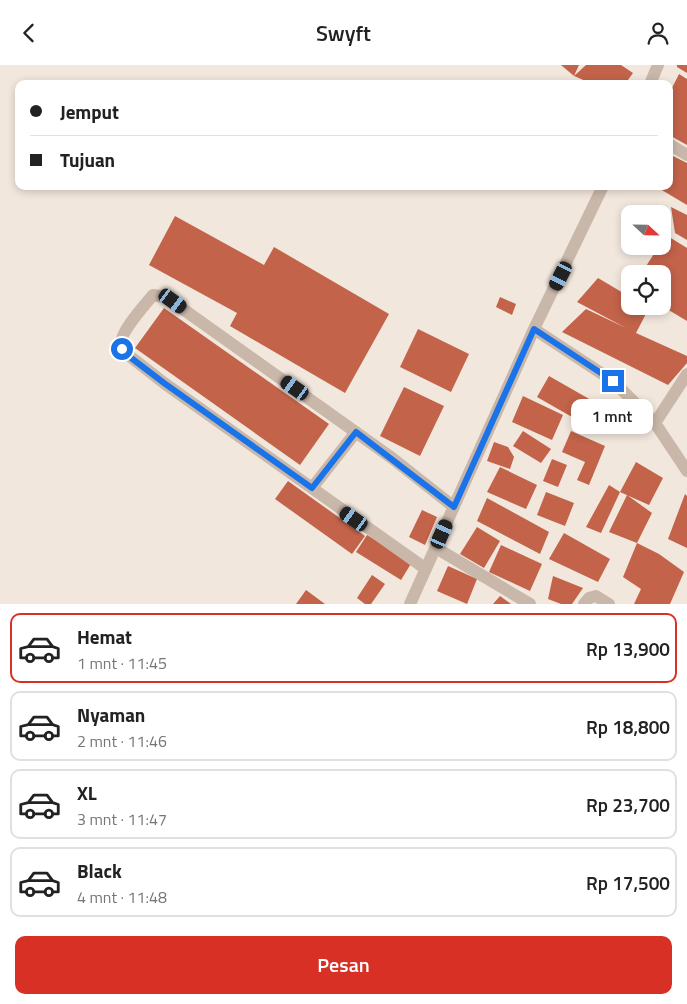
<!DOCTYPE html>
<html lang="id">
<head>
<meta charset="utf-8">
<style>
  body { margin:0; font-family:"Titillium Web",sans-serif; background:#f6f6f6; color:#222; height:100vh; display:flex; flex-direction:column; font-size:19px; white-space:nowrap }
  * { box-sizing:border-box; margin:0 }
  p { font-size:16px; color:#767676 }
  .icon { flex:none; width:28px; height:28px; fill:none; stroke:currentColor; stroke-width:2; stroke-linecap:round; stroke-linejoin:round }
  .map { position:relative; height:539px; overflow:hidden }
  .details { display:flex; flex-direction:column; background:#fff; flex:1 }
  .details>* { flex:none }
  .hud { position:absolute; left:15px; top:15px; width:658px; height:110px; border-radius:10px; box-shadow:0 2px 8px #0003; display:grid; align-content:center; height:110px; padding:0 15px; background:#fff }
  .needle { width:32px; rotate:112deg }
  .tools { position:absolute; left:621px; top:140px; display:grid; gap:10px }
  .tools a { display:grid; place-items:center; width:50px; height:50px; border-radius:10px; background:#fff; box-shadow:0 2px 8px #0003; font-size:25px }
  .end { position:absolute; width:22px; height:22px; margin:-11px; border:6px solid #1a73e8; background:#fff; box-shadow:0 0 0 2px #fff }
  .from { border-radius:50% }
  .bubble { position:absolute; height:35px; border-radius:10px; background:#fff; box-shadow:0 2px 8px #0003; font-size:16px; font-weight:600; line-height:35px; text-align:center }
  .car { position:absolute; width:15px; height:30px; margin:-15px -8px; border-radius:6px; box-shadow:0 0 4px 1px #0007; background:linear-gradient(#222 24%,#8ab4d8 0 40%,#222 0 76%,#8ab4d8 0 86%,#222 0) }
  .hud b { display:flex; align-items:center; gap:18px; height:48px; font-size:19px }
  .hud b+b { border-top:1px solid #e0e0e0 }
  .hud i { width:12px; height:12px; background:#222 }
  ul { padding:9px 0 0; list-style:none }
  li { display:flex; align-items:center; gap:15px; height:70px; margin:0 10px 8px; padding:0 5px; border:2px solid #e0e0e0; border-radius:10px }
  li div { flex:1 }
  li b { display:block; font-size:19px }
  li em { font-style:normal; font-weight:600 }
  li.selected { border-color:#d93025 }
  li>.icon { width:45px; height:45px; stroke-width:1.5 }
  .cta { display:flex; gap:10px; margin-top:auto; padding:10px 15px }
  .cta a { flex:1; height:58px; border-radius:10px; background:#d93025; color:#fff; font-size:20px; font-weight:600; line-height:58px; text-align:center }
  header { display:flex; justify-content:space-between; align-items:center; height:65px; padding:0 15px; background:#fff; font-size:22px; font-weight:600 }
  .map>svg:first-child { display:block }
</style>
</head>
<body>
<header><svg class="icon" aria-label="back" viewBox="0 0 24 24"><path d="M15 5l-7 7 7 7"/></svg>Swyft<svg class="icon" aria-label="person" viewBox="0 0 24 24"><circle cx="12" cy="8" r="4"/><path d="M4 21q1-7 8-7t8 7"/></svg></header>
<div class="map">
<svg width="687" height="539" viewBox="0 0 687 539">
  <rect width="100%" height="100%" fill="#f2e7dd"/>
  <!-- building -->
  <path fill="#c2634a" d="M561 0H579L574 11 586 0H621L633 8 625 19H593L574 11Z
    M677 0H687V8L677 2Z
    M679 9 687 14V80L669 70V29Z
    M669 89 687 98V140L655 121H669Z
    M671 142 687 150V175L675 168Z
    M175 151 264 200 274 182 389 249 345 328 230 261 237 248 149 200Z
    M666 170 687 183V256L662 241V209H641L659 181H662V175Z
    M598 213 630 232V241H646L649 243 636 268 687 291V298L668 320 562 267 586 244 626 263 577 237Z
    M500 232 516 239 512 250 496 242Z
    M164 243 329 359 300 400 135 283Z
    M418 264 469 289 451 327 400 302Z
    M549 311 591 335 579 356 537 332Z
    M404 322 444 341 420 391 380 371Z
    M523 331 563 350 552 375 512 357Z
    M523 366 551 384 541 398 513 381Z
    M571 366 605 381 589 420 577 415 585 397 562 387Z
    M494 377 508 382 514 392 510 404 487 396Z
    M552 394 567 400 558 422 543 416Z
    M636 397 663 413 649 440 620 427Z
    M500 402 537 420 526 444 487 427Z
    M288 416 365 471 352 489 275 434Z
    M609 420 620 427 601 468 586 462Z
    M546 427 574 438 565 461 537 450Z
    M685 429 687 431V483L668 474Z
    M627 430 652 448 637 478 609 467Z
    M487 433 549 467 540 489 477 456Z
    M422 445 437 452 425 480 409 472Z
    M477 462 500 476 484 503 460 489Z
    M564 468 610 494 598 517 549 494Z
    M367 470 412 497 401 515 356 487Z
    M637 478 659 489 684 507 670 539H634L641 524 623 512Z
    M501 480 542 499 530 526 489 507Z
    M448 501 477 514 467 539 437 526Z
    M372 510 385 519 371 539H365L357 533Z
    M553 511 583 523 572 539H561L548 534Z
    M306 525 325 539H296Z
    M500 531 511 539H493Z"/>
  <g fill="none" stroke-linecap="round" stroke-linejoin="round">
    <!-- minor -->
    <path stroke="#c9b7a9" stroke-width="12" d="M650 19 658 0
      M669 79 687 90
      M534 264 613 316 655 358 687 406
      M655 358 687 309
      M312 423 356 367
      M436 483 530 539
      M426 504 164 318 127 289C124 286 121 284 121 279 120 267 145 240 153 230L166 232 392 393 454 442
      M410 539 534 264 603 121
      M584 539 589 533 596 531 609 539"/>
  </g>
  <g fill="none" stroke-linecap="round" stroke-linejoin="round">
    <!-- route -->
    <path stroke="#1a73e8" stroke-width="6" d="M122 284 126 289 164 318 312 423 356 367 454 442 534 264 613 316"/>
  </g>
</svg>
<div class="tools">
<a><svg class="needle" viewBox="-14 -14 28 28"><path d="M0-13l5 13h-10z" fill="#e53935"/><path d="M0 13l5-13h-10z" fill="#767676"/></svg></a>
<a><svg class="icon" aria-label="locate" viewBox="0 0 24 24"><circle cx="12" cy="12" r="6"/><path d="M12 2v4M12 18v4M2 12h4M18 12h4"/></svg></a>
</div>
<i class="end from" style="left:122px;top:284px"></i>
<i class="end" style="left:613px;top:316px"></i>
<div class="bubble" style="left:571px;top:334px;width:82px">1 mnt</div>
<i class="car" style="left:561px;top:211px;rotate:207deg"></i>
<i class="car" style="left:173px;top:236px;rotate:126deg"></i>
<i class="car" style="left:295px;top:323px;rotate:305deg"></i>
<i class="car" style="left:354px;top:454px;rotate:305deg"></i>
<i class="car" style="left:442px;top:469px;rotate:24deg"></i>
<div class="hud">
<b><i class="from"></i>Jemput</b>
<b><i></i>Tujuan</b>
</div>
</div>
<section class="details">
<ul>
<li class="selected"><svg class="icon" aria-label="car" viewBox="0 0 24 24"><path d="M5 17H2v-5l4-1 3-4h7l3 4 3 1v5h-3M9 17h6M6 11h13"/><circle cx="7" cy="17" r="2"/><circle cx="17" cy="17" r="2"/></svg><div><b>Hemat</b><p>1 mnt · 11:45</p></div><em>Rp 13,900</em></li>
<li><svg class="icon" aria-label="car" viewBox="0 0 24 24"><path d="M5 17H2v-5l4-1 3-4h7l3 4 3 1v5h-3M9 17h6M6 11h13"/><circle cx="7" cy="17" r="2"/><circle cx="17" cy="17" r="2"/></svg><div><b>Nyaman</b><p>2 mnt · 11:46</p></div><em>Rp 18,800</em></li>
<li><svg class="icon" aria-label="car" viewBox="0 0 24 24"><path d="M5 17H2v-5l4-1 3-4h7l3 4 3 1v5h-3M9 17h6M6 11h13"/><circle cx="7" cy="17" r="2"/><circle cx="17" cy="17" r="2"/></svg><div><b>XL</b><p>3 mnt · 11:47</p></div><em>Rp 23,700</em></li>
<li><svg class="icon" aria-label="car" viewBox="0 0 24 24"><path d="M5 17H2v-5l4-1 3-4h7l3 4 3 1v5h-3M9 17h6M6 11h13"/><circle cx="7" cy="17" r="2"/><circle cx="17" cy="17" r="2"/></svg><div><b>Black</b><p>4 mnt · 11:48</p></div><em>Rp 17,500</em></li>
</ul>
<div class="cta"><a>Pesan</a></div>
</section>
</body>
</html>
